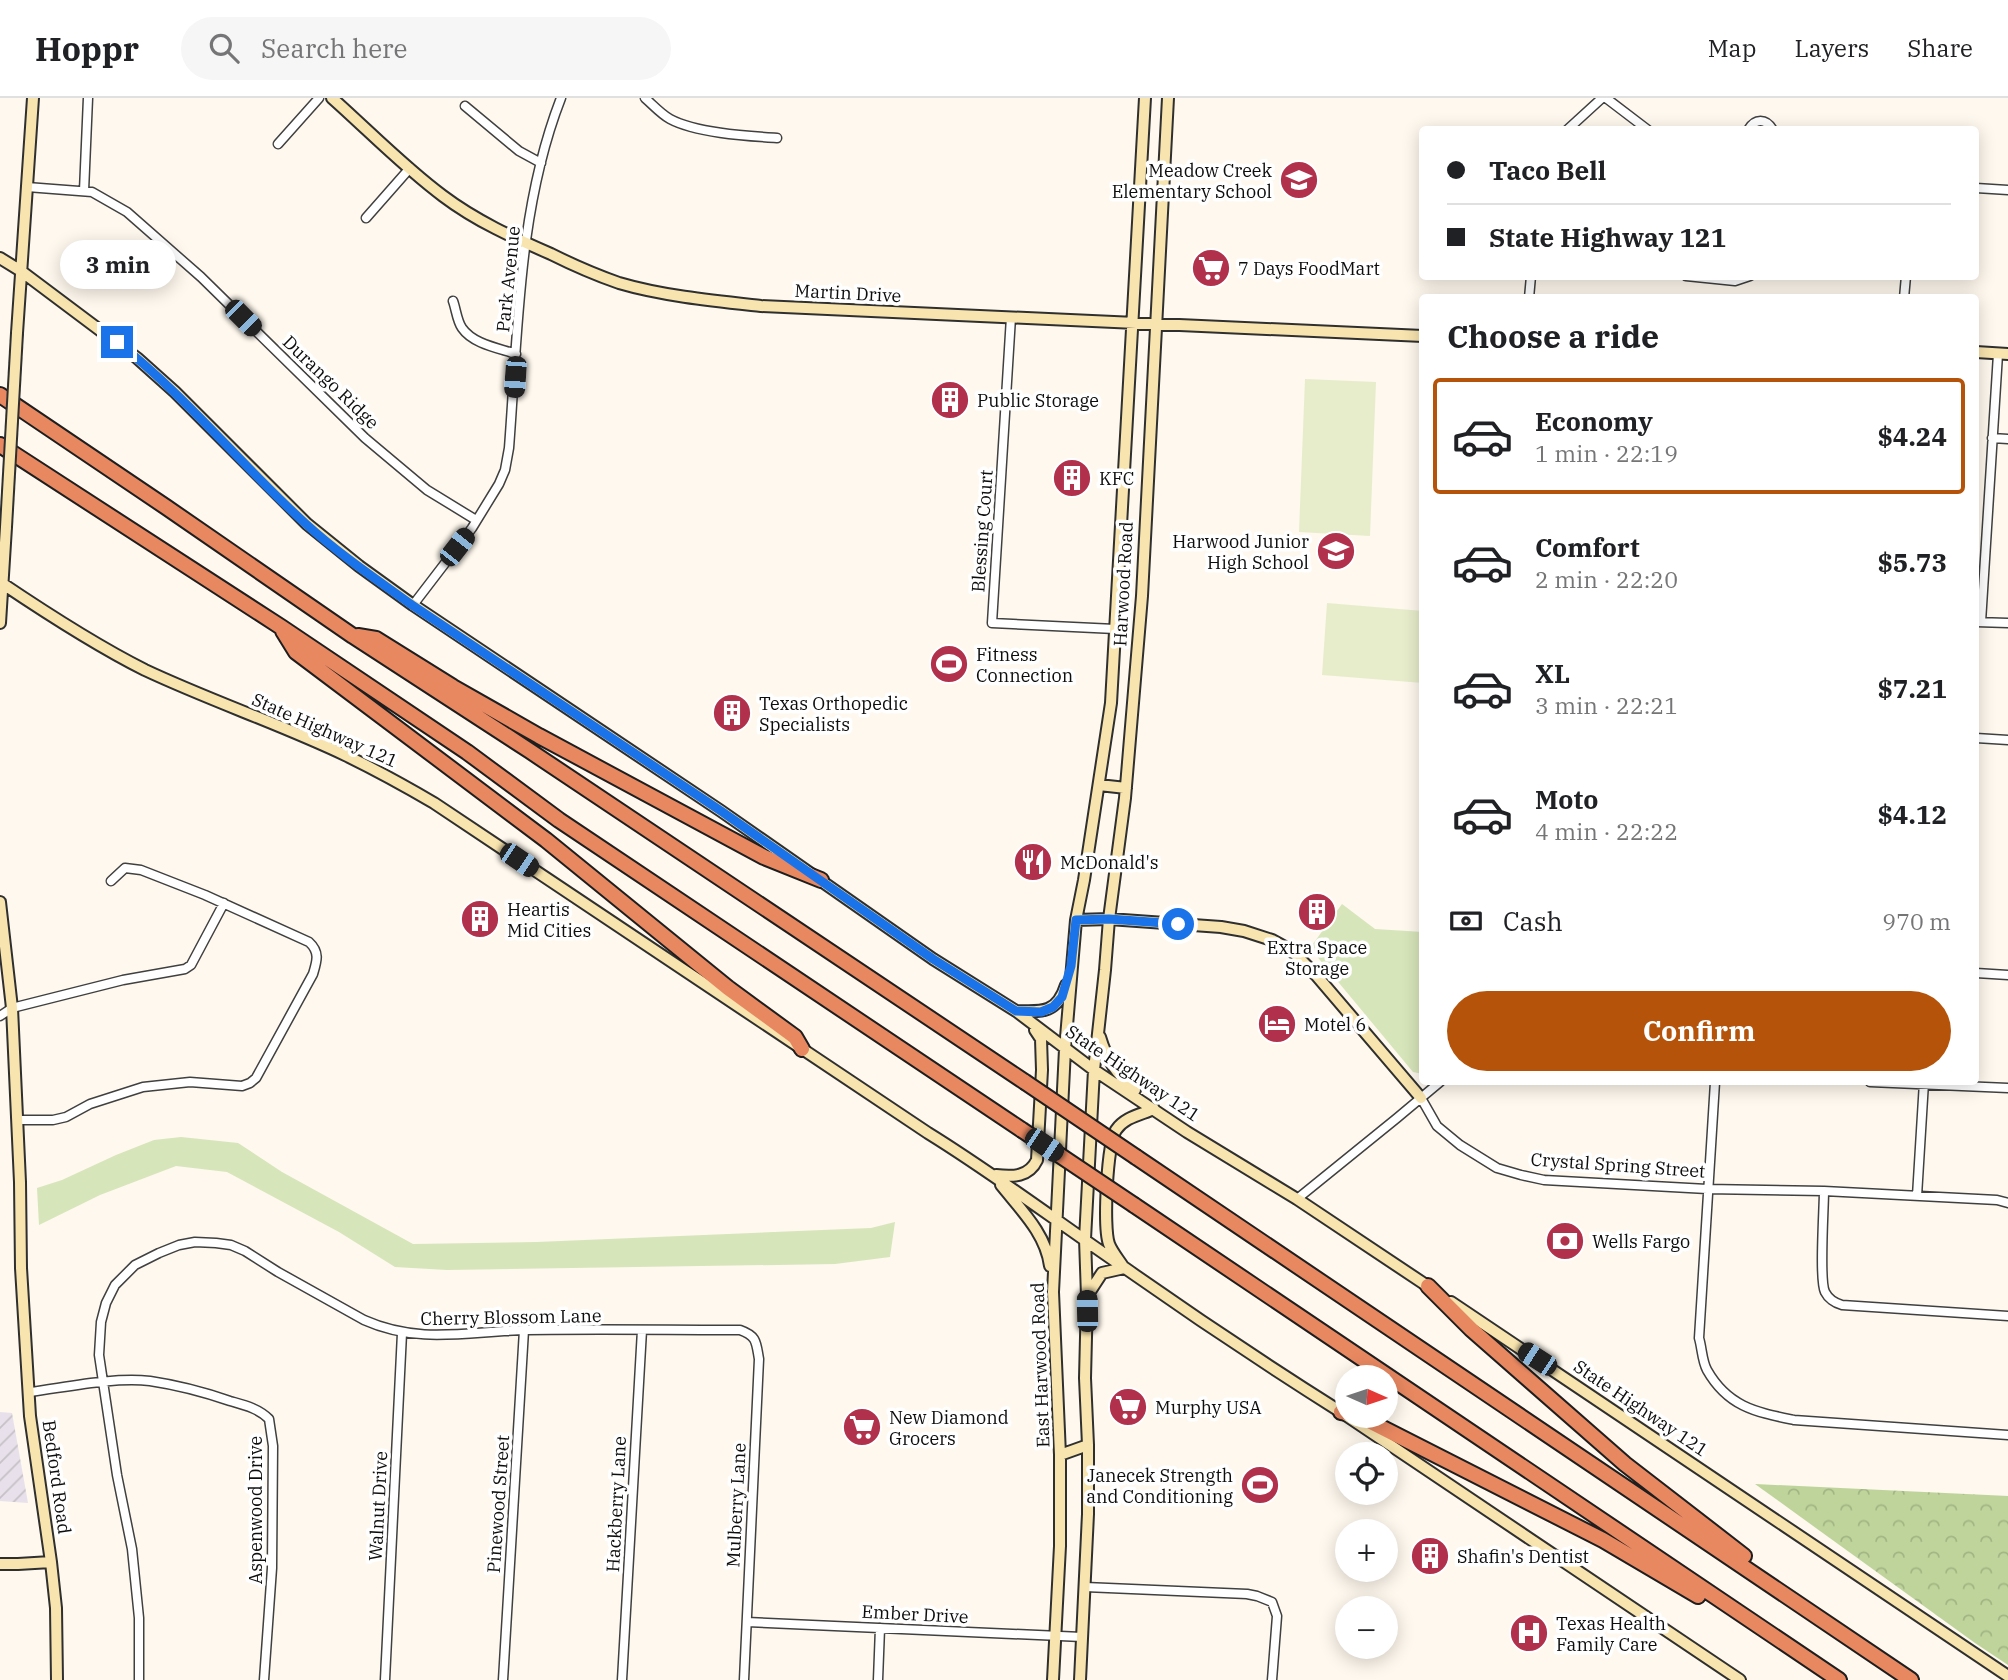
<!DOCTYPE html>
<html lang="en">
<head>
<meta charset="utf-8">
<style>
  body { margin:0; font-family:"IBM Plex Serif",serif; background:#f6f6f6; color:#202124; height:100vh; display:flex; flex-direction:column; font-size:26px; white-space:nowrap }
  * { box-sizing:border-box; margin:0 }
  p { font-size:23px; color:#757577 }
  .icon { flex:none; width:38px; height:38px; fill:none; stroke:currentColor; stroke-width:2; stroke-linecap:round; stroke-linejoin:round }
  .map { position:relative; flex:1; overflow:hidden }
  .sheet { position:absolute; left:1419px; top:196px; width:560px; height:791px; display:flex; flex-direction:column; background:#fff; border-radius:7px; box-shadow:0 4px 18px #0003 }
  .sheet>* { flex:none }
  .banner { position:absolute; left:1419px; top:28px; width:560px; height:154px; border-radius:7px; box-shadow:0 4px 18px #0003; display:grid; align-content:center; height:154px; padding:0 28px; background:#fff }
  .needle { width:46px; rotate:93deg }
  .fabs { position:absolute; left:1335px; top:1267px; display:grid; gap:14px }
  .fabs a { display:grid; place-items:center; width:63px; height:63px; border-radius:50%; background:#fff; box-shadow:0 4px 18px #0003; font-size:35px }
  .end { position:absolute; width:32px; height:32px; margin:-16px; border:9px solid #1a73e8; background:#fff; box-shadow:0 0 0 4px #fff }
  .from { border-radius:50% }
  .bubble { position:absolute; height:49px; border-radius:24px; background:#fff; box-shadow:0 4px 18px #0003; font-size:23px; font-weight:700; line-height:49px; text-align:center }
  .car { position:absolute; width:21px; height:42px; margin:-21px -10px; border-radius:9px; box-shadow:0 0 5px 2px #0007; background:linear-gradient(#222 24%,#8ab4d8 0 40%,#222 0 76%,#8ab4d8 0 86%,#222 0) }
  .banner b { display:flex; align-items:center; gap:24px; height:66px; font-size:26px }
  .banner b+b { border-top:2px solid #e0e0e0 }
  .banner i { width:18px; height:18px; background:#202124 }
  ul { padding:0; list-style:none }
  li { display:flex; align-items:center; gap:21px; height:116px; margin:0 14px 10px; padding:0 14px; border:4px solid transparent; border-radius:7px }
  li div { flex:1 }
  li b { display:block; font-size:26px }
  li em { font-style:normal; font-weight:700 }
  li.selected { border-color:#b45309 }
  li>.icon { width:63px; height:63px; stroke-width:1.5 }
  h2 { padding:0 28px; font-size:32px; line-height:84px }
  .pay { display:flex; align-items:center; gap:18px; height:77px; padding:0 28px; font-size:26px }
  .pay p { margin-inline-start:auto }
  .cta { display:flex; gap:14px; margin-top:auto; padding:14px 28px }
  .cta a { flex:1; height:80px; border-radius:42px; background:#b45309; color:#fff; font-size:28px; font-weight:700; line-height:80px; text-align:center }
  header { display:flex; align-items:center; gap:42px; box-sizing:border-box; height:98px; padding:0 35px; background:#fff; border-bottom:2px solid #e0e0e0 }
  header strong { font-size:33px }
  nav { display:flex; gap:38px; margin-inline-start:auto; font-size:24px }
  .search { width:490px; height:63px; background:#f6f6f6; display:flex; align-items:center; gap:18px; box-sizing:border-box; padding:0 24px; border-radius:38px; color:#757577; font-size:26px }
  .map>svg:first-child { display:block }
</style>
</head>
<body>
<header>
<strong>Hoppr</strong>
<div class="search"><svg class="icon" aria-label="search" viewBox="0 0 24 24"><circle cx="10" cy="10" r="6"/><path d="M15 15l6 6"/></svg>Search here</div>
<nav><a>Map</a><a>Layers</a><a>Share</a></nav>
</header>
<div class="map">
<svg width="2008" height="1582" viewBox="0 0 2008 1582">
  <defs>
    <pattern id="industrial-furrows" width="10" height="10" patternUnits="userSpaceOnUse" patternTransform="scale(1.75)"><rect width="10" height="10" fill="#e8e1eb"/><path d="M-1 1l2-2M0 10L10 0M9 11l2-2" fill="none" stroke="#c6c0c8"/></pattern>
    <pattern id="forest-crowns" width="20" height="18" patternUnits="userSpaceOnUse" patternTransform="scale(1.75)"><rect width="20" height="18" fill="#bed49b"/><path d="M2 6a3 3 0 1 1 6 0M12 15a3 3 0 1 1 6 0" fill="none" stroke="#a2b584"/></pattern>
  </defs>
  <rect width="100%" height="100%" fill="#fef8ee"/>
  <!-- industrial -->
  <path fill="url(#industrial-furrows)" d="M0 1314 12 1315 28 1405 0 1403Z"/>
  <!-- grass -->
  <path fill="#d7e5ba" d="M1342 806 1375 831 1423 834V976L1413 974 1310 850Z
    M181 1039 238 1045 282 1074 413 1146 537 1144 871 1130 895 1124 890 1159 835 1166 447 1172 395 1169 339 1134 227 1074 176 1068 100 1097 39 1127 37 1090 62 1082 116 1057 154 1042Z"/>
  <!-- forest -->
  <path fill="url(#forest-crowns)" d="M1755 1386 2008 1398V1567L1975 1545Z"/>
  <!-- pitch -->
  <path fill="#e7edcb" d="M1305 281 1376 284 1370 438 1299 434Z
    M1327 505 1423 513V585L1322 577Z"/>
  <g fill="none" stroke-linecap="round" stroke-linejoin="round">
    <!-- street casing -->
    <g stroke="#404040" stroke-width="11">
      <path id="street" d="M645 0C653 7 661 16 670 21 696 35 747 38 777 40
        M1606 0 1648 32
        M465 8 519 53 541 65
        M1567 32 1602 0
        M1748 32C1755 20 1766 20 1773 32
        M278 46 319 0
        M27 89 92 94 127 114 201 179 365 340 427 392 476 422
        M1976 90 2008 92
        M84 93 88 0
        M366 120 410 70
        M1686 178 1735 183 1750 178
        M1529 200 1531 178
        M1904 200 1906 178
        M453 203C456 211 457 223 462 230 473 246 498 250 516 256
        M1011 219 992 525 1115 531
        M1992 340 2008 341
        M413 507 472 430 499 386 505 372 509 350C518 234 518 110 561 0
        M1976 524 2008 525
        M1981 524 1998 256
        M1976 640 2008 642
        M1976 875 2008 877
        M0 918 12 910 123 882 185 871 191 867 224 805
        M1715 984 1699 1240C1702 1250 1702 1263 1707 1272 1728 1309 1756 1314 1794 1322L2008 1337
        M1870 984 2008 990
        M1421 1000 1437 1028 1460 1047 1497 1070 1521 1077 1544 1082 1707 1091 1824 1093 1997 1102 2008 1105
        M18 1022H53L66 1019 90 1006 143 989 190 984 242 988 250 985 256 980 313 876C317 863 320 854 309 844L205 797 141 772 125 770 111 783
        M1824 1093C1824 1111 1819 1182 1825 1194 1828 1200 1835 1205 1842 1207L2008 1218
        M1917 1098 1924 984
        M1297 1101 1397 1020 1440 984
        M30 1294C68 1289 113 1279 150 1283 177 1287 204 1294 230 1303 244 1307 258 1310 269 1321L273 1348 272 1470 264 1582
        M1085 1489 1247 1496 1257 1498 1272 1504 1277 1518 1272 1582
        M747 1524 1082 1539
        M139 1582V1520L132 1451 117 1377 99 1257 101 1224 106 1205 115 1187 135 1167 159 1155 179 1147 195 1144 216 1145 231 1147 245 1153 278 1174 364 1222C420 1247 469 1233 527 1232 598 1231 669 1232 740 1232 757 1238 756 1244 759 1261L744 1582
        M385 1582 402 1235
        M503 1582 524 1232
        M622 1582 642 1232
        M878 1582 880 1530"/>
    </g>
    <!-- secondary casing -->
    <g stroke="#2f2f2f" stroke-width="14">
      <path id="secondary" d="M332 0C368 32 405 70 443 98 476 123 514 140 551 156 573 167 596 177 619 185 663 198 715 203 761 208L1423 238
        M0 160 21 173 137 260 175 294 307 426 359 468 413 507 721 713 933 861 1016 913 1094 972 1187 1034 1297 1101 1432 1191
        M17 235 33 0
        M1976 254 2008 256
        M0 484C46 515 95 547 145 572 211 603 280 626 345 657 376 672 405 688 434 705L928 1035C996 1077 1059 1125 1125 1170 1196 1220 1268 1268 1341 1314L1740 1582
        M0 525 6 429
        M1099 687 1126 690
        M0 804 12 910 20 1084 21 1170 30 1318 51 1464 56 1510 57 1582
        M1076 822 1109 821 1221 829 1244 833 1272 842 1292 853 1316 877 1421 1000
        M1016 913C1041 914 1057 916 1066 887
        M1100 939C1107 963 1117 976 1135 992
        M996 1077C1013 1079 1029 1079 1037 1062L1042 972 1041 941 1035 932
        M1001 1087C1021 1112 1046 1136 1050 1168
        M1087 1198 1102 1175 1124 1170C1119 1162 1112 1154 1109 1146 1103 1130 1107 1045 1116 1032 1125 1019 1140 1017 1154 1011
        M1451 1204 2008 1578
        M1060 1357 1088 1347
        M0 1466H18L51 1464
        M1053 1582 1060 1448V1357L1053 1194 1065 951 1076 822 1084 782 1111 605 1145 0
        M1080 1582 1088 1416V1347L1085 1280 1087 1198 1085 1141 1094 972 1105 872 1109 821 1125 700 1142 498 1168 0"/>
    </g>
    <!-- highway casing -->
    <g stroke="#1e1e1e" stroke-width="18">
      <path id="highway" d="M0 297 166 409 353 538 530 653 1025 984
        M0 347 281 529 467 654 559 722 1022 1032
        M283 533 296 554 546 742 728 890 795 939 802 951
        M358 538 376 541 453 589 539 638 764 759 821 782
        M1136 1059 1911 1582
        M1134 1107 1839 1582
        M1428 1188 1471 1231 1625 1366 1744 1458
        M1341 1314 1348 1315
        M1359 1318 1603 1442 1698 1498"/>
    </g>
    <!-- street -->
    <use href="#street" stroke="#fff" stroke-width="8"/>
    <!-- secondary -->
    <use href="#secondary" stroke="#f8e4ae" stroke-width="10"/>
    <!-- highway -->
    <use href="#highway" stroke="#e88861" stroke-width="14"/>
    <!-- secondary-bridge casing -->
    <g stroke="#2f2f2f" stroke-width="14" stroke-linecap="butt">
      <path id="secondary-bridge" d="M6 429 17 235"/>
    </g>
    <!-- highway-bridge casing -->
    <g stroke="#1e1e1e" stroke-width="18" stroke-linecap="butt">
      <path id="highway-bridge" d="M1025 984 1136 1059
        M1022 1032 1134 1107"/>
    </g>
    <!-- secondary-bridge -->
    <use href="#secondary-bridge" stroke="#f8e4ae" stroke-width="10"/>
    <!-- highway-bridge -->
    <use href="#highway-bridge" stroke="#e88861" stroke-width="14"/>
  </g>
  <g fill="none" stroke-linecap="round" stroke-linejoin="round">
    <!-- route -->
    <path stroke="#1a73e8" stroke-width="9" d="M117 244C186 298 241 367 306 426 339 456 376 481 412 507L721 713 933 861 1016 913 1041 914 1053 909 1062 899 1071 868 1076 822 1109 821 1178 826"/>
  </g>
  <!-- icons -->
  <defs>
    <g id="school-disc" transform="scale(2.0125)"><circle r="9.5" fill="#b1304c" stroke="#fff"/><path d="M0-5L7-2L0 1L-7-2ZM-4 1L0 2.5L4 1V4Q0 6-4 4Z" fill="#fff"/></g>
    <g id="supermarket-disc" transform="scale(2.0125)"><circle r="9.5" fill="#b1304c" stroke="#fff"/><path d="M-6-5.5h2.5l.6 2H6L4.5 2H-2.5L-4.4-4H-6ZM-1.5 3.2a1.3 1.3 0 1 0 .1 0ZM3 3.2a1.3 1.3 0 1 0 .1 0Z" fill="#fff"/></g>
    <g id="building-disc" transform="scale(2.0125)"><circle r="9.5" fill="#b1304c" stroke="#fff"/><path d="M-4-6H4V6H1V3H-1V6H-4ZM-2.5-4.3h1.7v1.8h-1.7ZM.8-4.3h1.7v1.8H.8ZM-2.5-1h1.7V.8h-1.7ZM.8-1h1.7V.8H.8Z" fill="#fff"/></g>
    <g id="stadium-disc" transform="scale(2.0125)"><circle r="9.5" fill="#b1304c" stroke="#fff"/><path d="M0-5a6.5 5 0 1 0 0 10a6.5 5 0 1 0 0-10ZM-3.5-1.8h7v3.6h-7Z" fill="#fff"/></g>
    <g id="restaurant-disc" transform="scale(2.0125)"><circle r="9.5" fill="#b1304c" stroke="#fff"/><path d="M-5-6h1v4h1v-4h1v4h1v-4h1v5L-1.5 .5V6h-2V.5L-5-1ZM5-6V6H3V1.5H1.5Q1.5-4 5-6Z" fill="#fff"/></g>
    <g id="hotel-disc" transform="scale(2.0125)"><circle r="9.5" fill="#b1304c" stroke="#fff"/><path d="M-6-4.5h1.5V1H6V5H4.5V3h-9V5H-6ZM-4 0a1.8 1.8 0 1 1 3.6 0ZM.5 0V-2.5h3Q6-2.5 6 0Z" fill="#fff"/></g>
    <g id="bank-disc" transform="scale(2.0125)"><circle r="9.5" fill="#b1304c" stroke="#fff"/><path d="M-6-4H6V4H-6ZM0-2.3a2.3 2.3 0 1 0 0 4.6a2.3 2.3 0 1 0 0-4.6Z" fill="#fff"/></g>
    <g id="hospital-disc" transform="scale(2.0125)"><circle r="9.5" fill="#b1304c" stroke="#fff"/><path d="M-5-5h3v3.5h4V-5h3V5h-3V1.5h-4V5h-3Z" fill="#fff"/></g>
  </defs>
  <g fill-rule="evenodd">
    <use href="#school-disc" x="1299" y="82"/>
    <use href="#supermarket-disc" x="1211" y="170"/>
    <use href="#building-disc" x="950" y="302"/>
    <use href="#building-disc" x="1072" y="380"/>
    <use href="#school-disc" x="1336" y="453"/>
    <use href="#stadium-disc" x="949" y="566"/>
    <use href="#building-disc" x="732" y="615"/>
    <use href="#restaurant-disc" x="1033" y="764"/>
    <use href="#building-disc" x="1317" y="814"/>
    <use href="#building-disc" x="480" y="821"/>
    <use href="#hotel-disc" x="1277" y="926"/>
    <use href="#bank-disc" x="1565" y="1143"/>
    <use href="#supermarket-disc" x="1128" y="1309"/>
    <use href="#supermarket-disc" x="862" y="1329"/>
    <use href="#stadium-disc" x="1260" y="1387"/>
    <use href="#building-disc" x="1430" y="1458"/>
    <use href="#hospital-disc" x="1529" y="1535"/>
  </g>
  <g text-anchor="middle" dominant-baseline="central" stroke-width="7" stroke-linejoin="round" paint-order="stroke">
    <!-- poi labels -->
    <g font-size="18" fill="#0d0d0d" stroke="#fff" text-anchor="start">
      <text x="1272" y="72" text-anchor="end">Meadow Creek<tspan x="1272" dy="21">Elementary School</tspan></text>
      <text x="1238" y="170">7 Days FoodMart</text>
      <text x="977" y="302">Public Storage</text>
      <text x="1099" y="380">KFC</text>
      <text x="1309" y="443" text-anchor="end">Harwood Junior<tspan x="1309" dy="21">High School</tspan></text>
      <text x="976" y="556">Fitness<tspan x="976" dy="21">Connection</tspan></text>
      <text x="759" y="605">Texas Orthopedic<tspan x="759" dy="21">Specialists</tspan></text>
      <text x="1060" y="764">McDonald's</text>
      <text x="507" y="811">Heartis<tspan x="507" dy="21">Mid Cities</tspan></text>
      <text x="1317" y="849" text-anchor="middle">Extra Space<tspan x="1317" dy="21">Storage</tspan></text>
      <text x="1304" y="926">Motel 6</text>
      <text x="1592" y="1143">Wells Fargo</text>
      <text x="1155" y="1309">Murphy USA</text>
      <text x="889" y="1319">New Diamond<tspan x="889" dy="21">Grocers</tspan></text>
      <text x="1233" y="1377" text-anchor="end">Janecek Strength<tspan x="1233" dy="21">and Conditioning</tspan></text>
      <text x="1457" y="1458">Shafin's Dentist</text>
      <text x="1556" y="1525">Texas Health<tspan x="1556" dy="21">Family Care</tspan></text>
    </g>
    <!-- street labels -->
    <g font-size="18" fill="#0d0d0d" stroke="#fff">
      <text transform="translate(508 181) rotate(-84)">Park Avenue</text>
      <text transform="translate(848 195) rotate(3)">Martin Drive</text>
      <text transform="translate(331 284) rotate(44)">Durango Ridge</text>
      <text transform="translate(982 433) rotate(-86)">Blessing Court</text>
      <text transform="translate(1123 486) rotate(-87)">Harwood Road</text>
      <text transform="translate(325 632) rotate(24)">State Highway 121</text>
      <text transform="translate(1133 975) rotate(34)">State Highway 121</text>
      <text transform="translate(1618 1067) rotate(4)">Crystal Spring Street</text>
      <text transform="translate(511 1219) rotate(-1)">Cherry Blossom Lane</text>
      <text transform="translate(1040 1267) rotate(-92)">East Harwood Road</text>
      <text transform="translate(1641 1310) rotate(34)">State Highway 121</text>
      <text transform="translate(57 1379) rotate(82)">Bedford Road</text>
      <text transform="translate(498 1406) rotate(-86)">Pinewood Street</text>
      <text transform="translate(616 1406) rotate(-87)">Hackberry Lane</text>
      <text transform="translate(736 1407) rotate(-87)">Mulberry Lane</text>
      <text transform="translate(378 1408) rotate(-87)">Walnut Drive</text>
      <text transform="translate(255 1412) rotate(-90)">Aspenwood Drive</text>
      <text transform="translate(915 1516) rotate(3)">Ember Drive</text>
    </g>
  </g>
</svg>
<div class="fabs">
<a><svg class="needle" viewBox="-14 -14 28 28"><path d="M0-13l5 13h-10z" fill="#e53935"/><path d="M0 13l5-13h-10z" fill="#757577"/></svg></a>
<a><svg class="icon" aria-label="locate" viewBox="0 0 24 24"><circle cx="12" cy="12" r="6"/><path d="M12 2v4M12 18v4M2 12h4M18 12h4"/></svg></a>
<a>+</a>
<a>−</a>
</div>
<i class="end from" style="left:1178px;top:826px"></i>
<i class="end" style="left:117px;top:244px"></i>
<div class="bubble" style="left:60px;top:142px;width:116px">3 min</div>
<i class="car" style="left:243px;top:220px;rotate:135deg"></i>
<i class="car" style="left:515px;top:279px;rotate:184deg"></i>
<i class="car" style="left:457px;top:449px;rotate:38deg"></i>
<i class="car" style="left:519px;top:762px;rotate:124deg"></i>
<i class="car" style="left:1044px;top:1047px;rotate:124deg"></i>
<i class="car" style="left:1087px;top:1213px;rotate:359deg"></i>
<i class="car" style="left:1537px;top:1261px;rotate:303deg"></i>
<div class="banner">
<b><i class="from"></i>Taco Bell</b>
<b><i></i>State Highway 121</b>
</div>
<section class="sheet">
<h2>Choose a ride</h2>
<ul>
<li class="selected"><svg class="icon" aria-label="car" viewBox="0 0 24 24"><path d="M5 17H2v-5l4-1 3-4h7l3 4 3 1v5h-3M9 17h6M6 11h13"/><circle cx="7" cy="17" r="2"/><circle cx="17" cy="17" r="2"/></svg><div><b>Economy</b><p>1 min · 22:19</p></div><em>$4.24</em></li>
<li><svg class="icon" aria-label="car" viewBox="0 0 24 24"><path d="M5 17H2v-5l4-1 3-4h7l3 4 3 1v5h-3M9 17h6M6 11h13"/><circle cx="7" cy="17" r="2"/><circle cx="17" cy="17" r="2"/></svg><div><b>Comfort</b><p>2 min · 22:20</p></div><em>$5.73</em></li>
<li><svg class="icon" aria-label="car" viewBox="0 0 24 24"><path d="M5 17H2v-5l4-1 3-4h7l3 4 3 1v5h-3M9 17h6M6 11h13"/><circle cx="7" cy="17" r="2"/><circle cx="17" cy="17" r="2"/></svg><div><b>XL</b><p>3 min · 22:21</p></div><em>$7.21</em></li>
<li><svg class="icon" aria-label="car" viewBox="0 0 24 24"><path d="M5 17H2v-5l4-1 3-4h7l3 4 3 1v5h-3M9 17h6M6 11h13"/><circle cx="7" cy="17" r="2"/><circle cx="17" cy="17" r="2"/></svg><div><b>Moto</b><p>4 min · 22:22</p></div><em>$4.12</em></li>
</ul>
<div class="pay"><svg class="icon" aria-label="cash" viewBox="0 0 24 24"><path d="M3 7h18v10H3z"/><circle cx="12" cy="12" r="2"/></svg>Cash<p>970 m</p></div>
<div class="cta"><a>Confirm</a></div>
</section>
</div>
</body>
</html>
